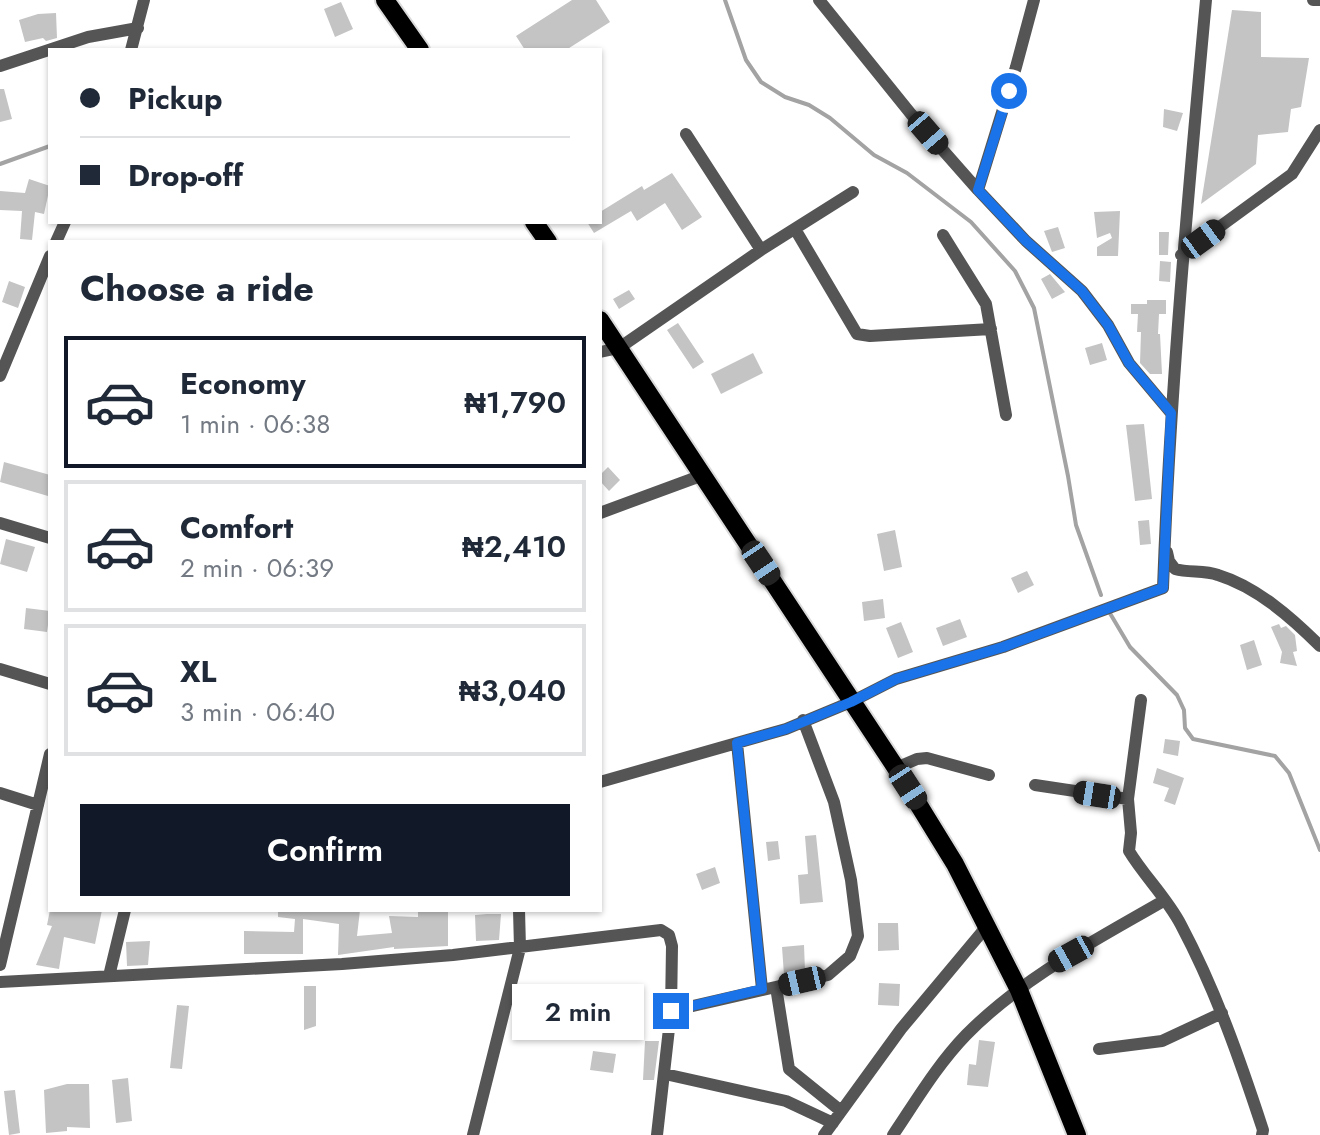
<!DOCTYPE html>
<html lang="en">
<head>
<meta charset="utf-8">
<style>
  body { margin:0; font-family:Jost,sans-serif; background:#f6f6f7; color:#1f2937; height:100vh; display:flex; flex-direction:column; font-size:30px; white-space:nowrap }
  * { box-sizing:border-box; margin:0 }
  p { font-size:26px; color:#747a83 }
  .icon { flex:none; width:44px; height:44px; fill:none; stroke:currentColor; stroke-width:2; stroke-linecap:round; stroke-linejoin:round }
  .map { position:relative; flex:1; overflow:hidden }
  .drawer { position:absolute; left:48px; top:240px; width:554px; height:672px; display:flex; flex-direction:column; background:#fff; border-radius:0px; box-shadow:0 2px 6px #0004 }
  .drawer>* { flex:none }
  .top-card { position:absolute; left:48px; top:48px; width:554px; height:176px; border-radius:0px; box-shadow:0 2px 6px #0004; display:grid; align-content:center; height:176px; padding:0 32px; background:#fff }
  .end { position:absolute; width:36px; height:36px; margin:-18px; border:10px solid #1a73e8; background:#fff; box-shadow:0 0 0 4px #fff }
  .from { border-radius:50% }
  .bubble { position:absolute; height:56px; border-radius:0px; background:#fff; box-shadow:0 2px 6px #0004; font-size:26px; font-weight:600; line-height:56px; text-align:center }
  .car { position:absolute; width:24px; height:48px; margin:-24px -12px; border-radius:10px; box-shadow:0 0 6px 2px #0007; background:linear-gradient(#222 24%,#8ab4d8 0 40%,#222 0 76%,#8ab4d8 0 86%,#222 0) }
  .top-card b { display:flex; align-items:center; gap:28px; height:76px; font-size:30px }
  .top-card b+b { border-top:2px solid #e0e1e3 }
  .top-card i { width:20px; height:20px; background:#1f2937 }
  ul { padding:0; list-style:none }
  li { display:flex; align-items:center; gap:24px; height:132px; margin:0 16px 12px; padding:0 16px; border:4px solid #e0e1e3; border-radius:0px }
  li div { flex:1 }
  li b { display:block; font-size:30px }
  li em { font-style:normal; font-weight:600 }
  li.current { border-color:#111827 }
  li>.icon { width:72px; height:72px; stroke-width:1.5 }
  h2 { padding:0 32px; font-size:36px; line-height:96px }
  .cta { display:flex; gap:16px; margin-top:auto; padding:16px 32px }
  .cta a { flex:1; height:92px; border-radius:0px; background:#111827; color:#fff; font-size:32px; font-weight:600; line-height:92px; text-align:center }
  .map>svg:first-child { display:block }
</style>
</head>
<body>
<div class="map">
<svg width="1320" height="1135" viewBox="0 0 1320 1135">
  <rect width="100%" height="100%" fill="#fff"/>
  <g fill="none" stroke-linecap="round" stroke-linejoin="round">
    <!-- stream -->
    <path stroke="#a3a3a3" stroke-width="4" d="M725 0 746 60 761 82 785 97 809 105 830 118 874 155 907 173 971 222 1015 271 1034 308 1068 476 1076 525 1101 595
      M0 164 50 146
      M1108 610 1130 647 1177 695 1184 710 1185 728 1193 739 1275 756 1289 773 1320 850"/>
  </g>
  <!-- building -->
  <path fill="#c4c4c4" d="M572 0H596L610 22 566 50H525L516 36Z
    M341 2 353 29 335 37 324 9Z
    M1232 10 1261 12V57L1309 58 1301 107 1291 109 1288 132 1258 135 1256 164 1201 204Z
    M56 13 57 38 46 41 43 38 25 42 19 20 38 14Z
    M0 89H4L12 119 0 122Z
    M1164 109 1183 113 1177 131 1163 127Z
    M672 173 702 217 682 230 665 203 637 221 631 211 594 233 587 222H600V212L642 186 644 190Z
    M29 179 50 186 44 214 35 212 32 240 20 239 22 211 0 210V191L25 193Z
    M1120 211 1118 256H1097V247L1112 238 1110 233 1097 238 1094 212Z
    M1058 227 1065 248 1052 252 1044 231Z
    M1159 232H1169L1168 255H1159Z
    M1160 261 1171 262 1170 282 1159 281Z
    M1050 274 1065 292 1052 299 1041 279Z
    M9 281 25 287 18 308 2 302Z
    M629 290 635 299 619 309 613 299Z
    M1147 300H1166V314H1159L1158 334H1160L1162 374H1150L1140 363 1141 332H1137L1138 314H1131V304H1147Z
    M678 323 704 362 693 369 667 330Z
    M1102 343 1107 360 1090 365 1085 348Z
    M753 353 763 373 721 394 711 374Z
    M1144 424 1152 499 1135 501 1126 425Z
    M4 462 50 475 48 496 0 482Z
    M608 467 620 480 609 491 600 481V475Z
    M1149 520 1151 544 1140 545 1138 521Z
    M895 530 902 567 884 571 877 534Z
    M6 539 35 547 27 572 0 564Z
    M1027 571 1034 585 1018 593 1011 578Z
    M883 599 885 618 864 621 862 602Z
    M26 608 50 611 47 632 24 629Z
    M960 619 967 637 943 646 936 628Z
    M901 622 913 652 898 658 886 628Z
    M1279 624 1281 628 1286 626 1295 635 1297 651 1293 652 1297 666 1280 663 1282 652 1271 627Z
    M1254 640 1262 665 1247 670 1240 645Z
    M1165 739 1180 741 1178 756 1163 753Z
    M1157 768 1184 778 1175 805 1164 801 1169 788 1153 783Z
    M816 835 823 902 800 904 798 875 808 874 805 836Z
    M778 841 780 859 768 861 766 842Z
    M715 867 720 883 702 890 696 874Z
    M50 910H102L95 944 64 937 59 969 36 965 52 926 47 925Z
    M278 910H360L357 936 392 933 389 916 418 917V911H448V946L394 949V947L338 955 339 924 303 919V954H244V931L294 932 295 919 278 917Z
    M487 914H501L499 940 476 941 475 915Z
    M878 923H898L899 950 878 951Z
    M150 941 148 965 127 966 126 942Z
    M804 945 805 971 784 975 782 947Z
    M879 983 900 984 899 1006 878 1005Z
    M304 986H316V1026L304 1030Z
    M622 1000H644L643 1037 621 1036Z
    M177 1005 189 1006 182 1069 170 1068Z
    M979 1040 995 1042 988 1087 967 1085 969 1064 976 1065Z
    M645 1041H659L654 1080H643Z
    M593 1051 616 1054 613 1073 590 1070Z
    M128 1078 132 1121 116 1123 112 1080Z
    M67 1084H89L90 1128 67 1127V1131L46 1133 44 1090Z
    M15 1090 20 1133 9 1135 4 1091Z"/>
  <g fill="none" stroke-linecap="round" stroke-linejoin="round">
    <!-- highway casing -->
    <g stroke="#dbdbdb" stroke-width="22">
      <path id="highway" d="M385 0 420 50
        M534 222 548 242
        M600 320 896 768 955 864 1019 990 1077 1135"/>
    </g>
    <!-- minor -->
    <path stroke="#555" stroke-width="12" d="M819 0 911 114 978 190 1026 241 1082 291 1108 325 1129 363 1171 413
      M1313 0H1320
      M131 50 144 0
      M0 66 88 37 138 28
      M686 134 761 250
      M978 190 1016 67 1034 0
      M795 229 857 334 870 336 991 329
      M943 235 986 304 1006 415
      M56 242 65 222
      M1181 255 1292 174 1320 130
      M600 352 619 348 761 250 853 192
      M0 376 50 256
      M600 513 703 475
      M0 523 50 538
      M1167 552 1169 561 1175 569C1189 573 1204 570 1218 575 1257 587 1292 618 1320 646
      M0 669 50 684
      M1141 700 1128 799 1131 833 1129 851C1144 876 1167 898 1181 925 1216 991 1240 1060 1263 1130L1262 1135
      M737 743 762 989
      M896 768 917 759 927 758 989 775
      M600 782 786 729 851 702 896 679 1003 647 1163 588C1170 391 1188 196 1206 0
      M1035 785 1128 799
      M0 793 38 805
      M0 965 50 754
      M109 976 125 910
      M0 982 342 964 453 955 661 930 669 935 672 946 671 1011 657 1135
      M776 987 789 1069 841 1111
      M671 1011 828 975 850 956 858 936 851 880 834 802 803 720
      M1099 1049 1162 1041 1222 1013
      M665 1074 786 1101 833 1123
      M473 1135 520 948 519 910
      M824 1135 901 1029 987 926
      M893 1135C916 1101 937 1065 966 1035 1023 977 1096 940 1165 900"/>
    <!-- highway -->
    <use href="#highway" stroke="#000" stroke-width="18"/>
  </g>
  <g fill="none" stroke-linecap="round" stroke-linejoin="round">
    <!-- route -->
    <path stroke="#1a73e8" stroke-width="10" d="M671 1011 762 989 737 743 786 729 851 702 896 679 1003 647 1163 588 1171 413 1129 363 1108 325 1082 291 1026 241 978 190 1009 91"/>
  </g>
</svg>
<i class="end from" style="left:1009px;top:91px"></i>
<i class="end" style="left:671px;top:1011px"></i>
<div class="bubble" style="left:512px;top:984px;width:132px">2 min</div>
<i class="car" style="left:928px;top:133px;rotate:139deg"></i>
<i class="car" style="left:1203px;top:239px;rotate:54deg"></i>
<i class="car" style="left:761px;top:563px;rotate:146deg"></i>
<i class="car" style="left:908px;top:787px;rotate:147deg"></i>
<i class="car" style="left:1097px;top:795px;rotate:279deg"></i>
<i class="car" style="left:1071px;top:954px;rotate:241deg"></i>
<i class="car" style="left:802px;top:981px;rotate:257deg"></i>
<div class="top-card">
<b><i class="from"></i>Pickup</b>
<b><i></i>Drop-off</b>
</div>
<section class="drawer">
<h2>Choose a ride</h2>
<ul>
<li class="current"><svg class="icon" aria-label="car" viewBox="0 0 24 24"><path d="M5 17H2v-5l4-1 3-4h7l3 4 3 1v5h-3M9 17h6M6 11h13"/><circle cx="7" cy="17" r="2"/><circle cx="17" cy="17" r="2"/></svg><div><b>Economy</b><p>1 min · 06:38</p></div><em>₦1,790</em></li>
<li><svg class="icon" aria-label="car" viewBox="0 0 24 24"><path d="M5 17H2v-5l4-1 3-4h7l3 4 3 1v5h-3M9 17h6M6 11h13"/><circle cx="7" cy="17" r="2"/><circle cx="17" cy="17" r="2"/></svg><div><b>Comfort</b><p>2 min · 06:39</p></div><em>₦2,410</em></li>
<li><svg class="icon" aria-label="car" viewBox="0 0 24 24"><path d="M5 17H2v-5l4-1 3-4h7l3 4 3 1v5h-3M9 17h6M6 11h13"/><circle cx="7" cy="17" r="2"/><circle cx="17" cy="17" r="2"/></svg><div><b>XL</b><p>3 min · 06:40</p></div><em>₦3,040</em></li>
</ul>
<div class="cta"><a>Confirm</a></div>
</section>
</div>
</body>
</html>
